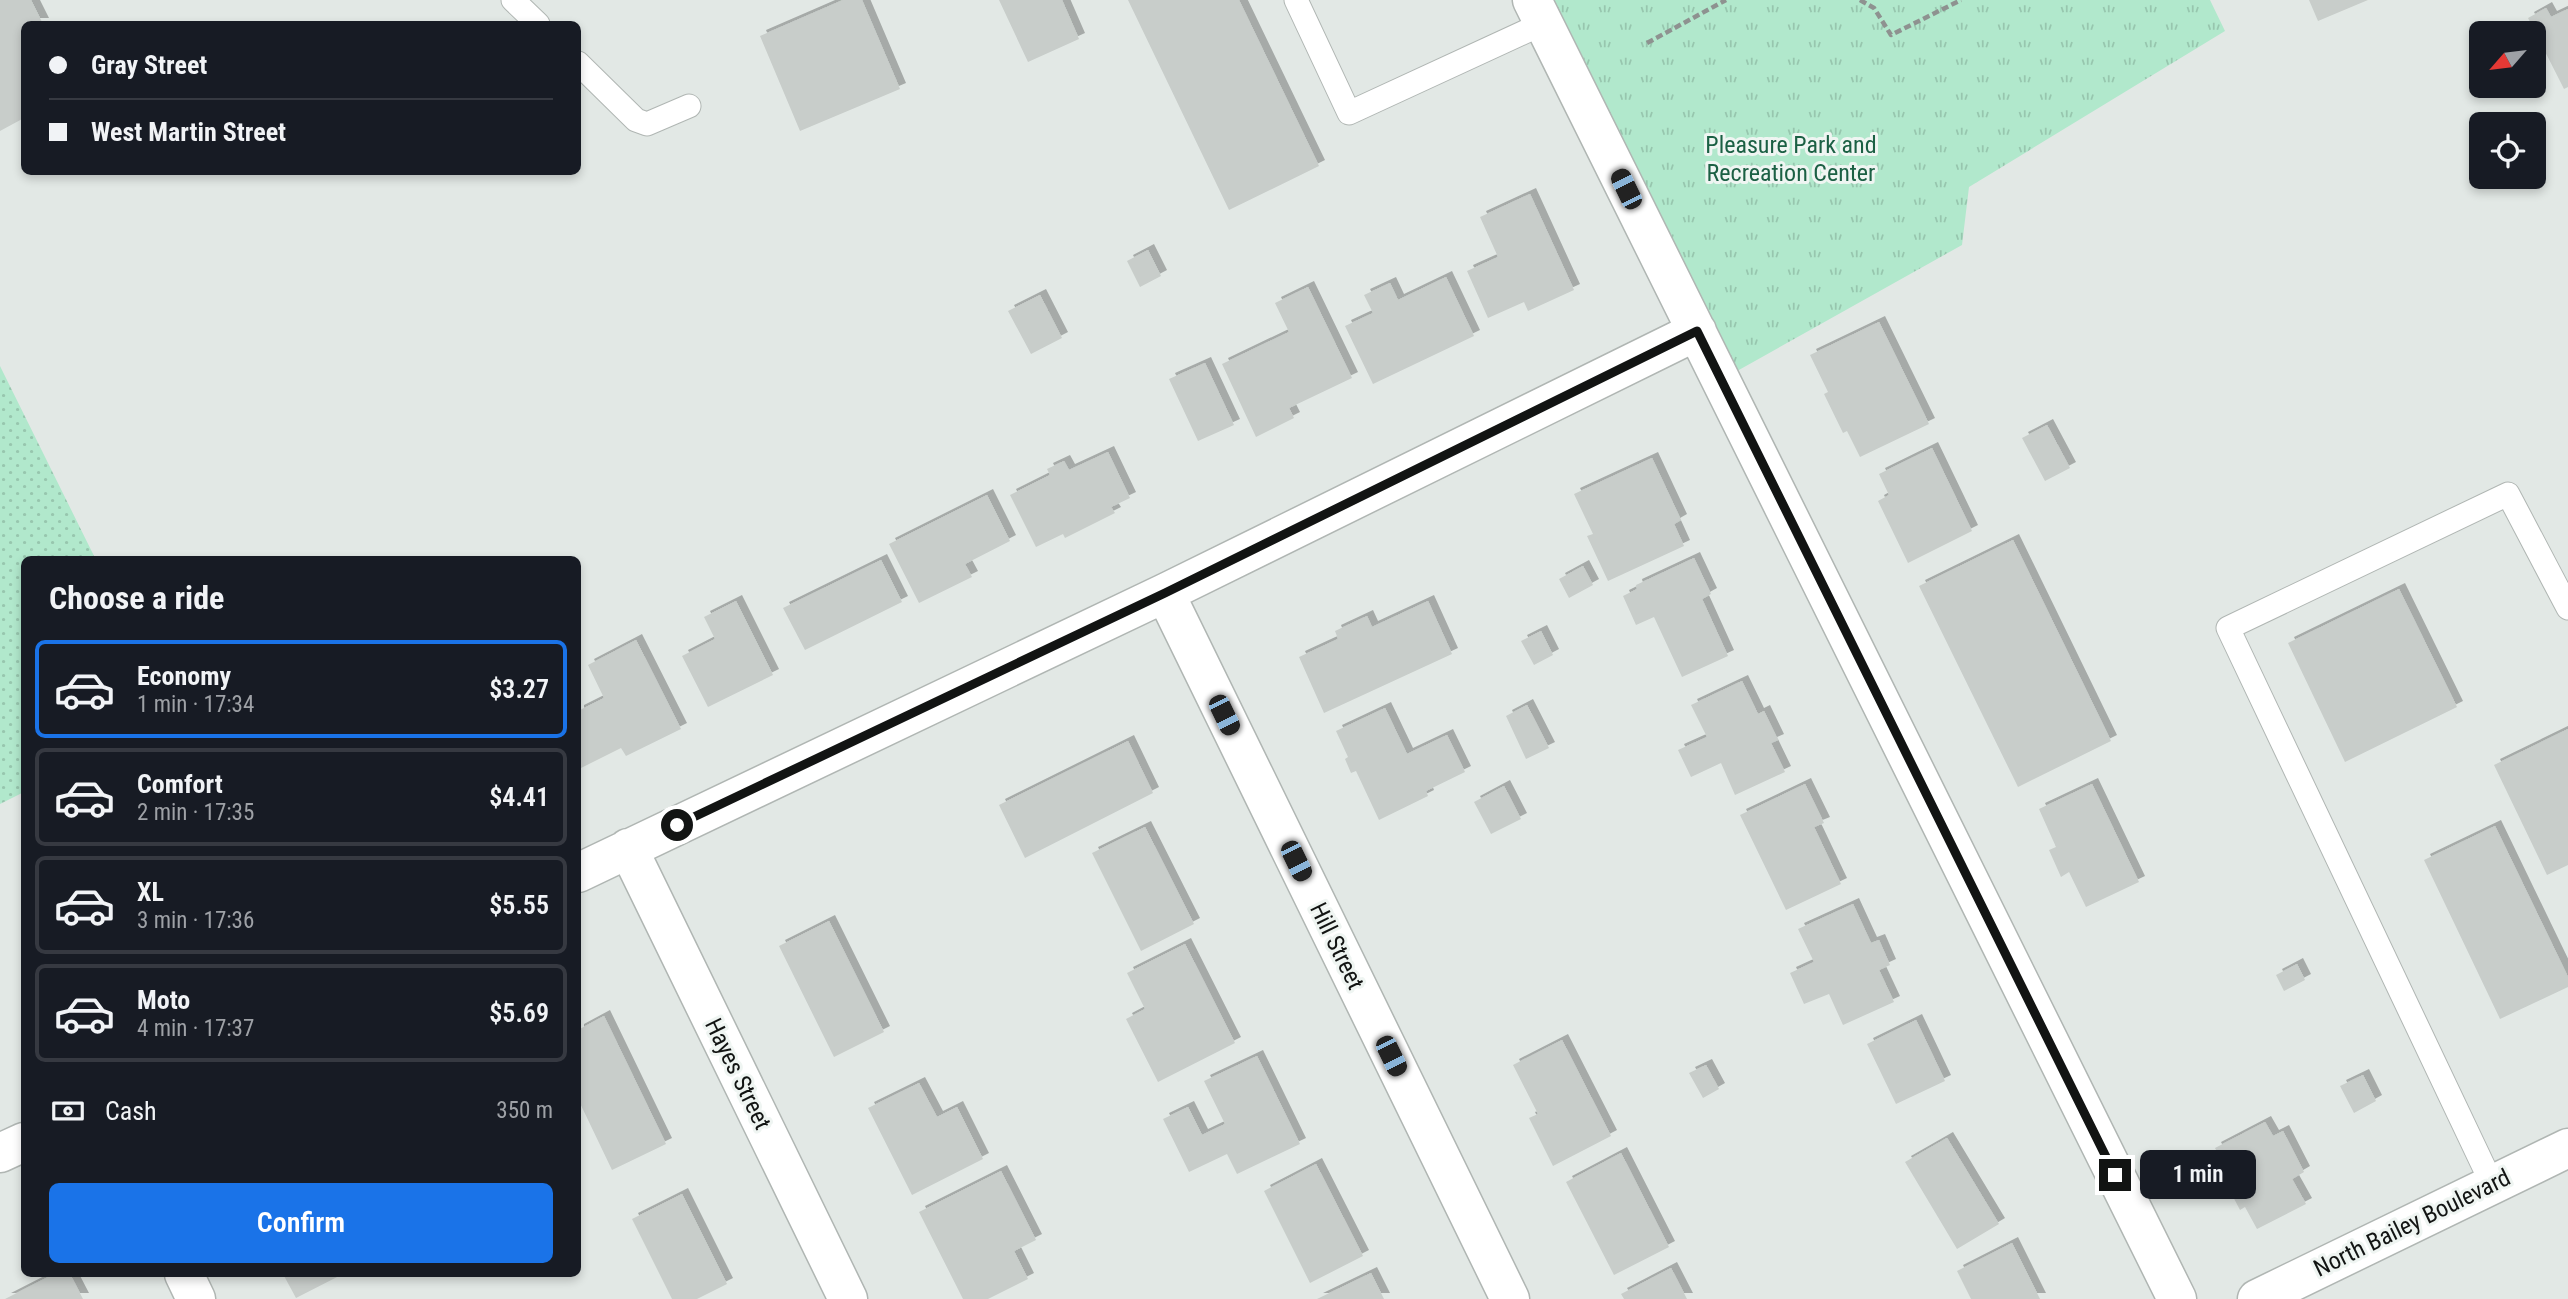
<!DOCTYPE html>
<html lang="en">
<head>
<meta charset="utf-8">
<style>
  body { margin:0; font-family:"Roboto Condensed",sans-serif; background:#20242c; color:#f1f3f6; height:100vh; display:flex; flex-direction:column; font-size:26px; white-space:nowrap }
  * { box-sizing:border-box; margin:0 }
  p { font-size:23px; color:#9ea1a6 }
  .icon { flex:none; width:38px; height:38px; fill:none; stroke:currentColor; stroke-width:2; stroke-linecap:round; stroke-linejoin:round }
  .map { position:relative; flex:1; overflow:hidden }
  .panel { position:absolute; left:21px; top:556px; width:560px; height:721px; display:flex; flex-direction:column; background:#171b24; border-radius:10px; box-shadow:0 4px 10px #0003 }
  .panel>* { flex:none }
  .hud { position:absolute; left:21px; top:21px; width:560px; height:154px; border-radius:10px; box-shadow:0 4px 10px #0003; display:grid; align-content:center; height:154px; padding:0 28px; background:#171b24 }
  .needle { width:46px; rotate:242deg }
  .controls { position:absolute; left:2469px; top:21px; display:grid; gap:14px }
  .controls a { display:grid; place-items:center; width:77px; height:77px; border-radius:10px; background:#171b24; box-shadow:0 4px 10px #0003; font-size:35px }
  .end { position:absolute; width:32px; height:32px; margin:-16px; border:9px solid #121413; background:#fff; box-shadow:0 0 0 4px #fff }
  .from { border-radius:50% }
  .bubble { position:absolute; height:49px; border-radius:10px; background:#171b24; box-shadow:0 4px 10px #0003; font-size:23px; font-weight:600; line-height:49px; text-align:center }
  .car { position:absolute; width:21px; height:42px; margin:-21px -10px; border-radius:9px; box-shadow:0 0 5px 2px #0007; background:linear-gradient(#222 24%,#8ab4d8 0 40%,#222 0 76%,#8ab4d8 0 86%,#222 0) }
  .hud b { display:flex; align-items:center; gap:24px; height:66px; font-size:26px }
  .hud b+b { border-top:2px solid #363941 }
  .hud i { width:18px; height:18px; background:#f1f3f6 }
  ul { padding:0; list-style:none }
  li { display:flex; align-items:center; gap:21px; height:98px; margin:0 14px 10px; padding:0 14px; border:4px solid #363941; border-radius:10px }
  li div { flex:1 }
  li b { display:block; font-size:26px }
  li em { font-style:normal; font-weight:600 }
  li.active { border-color:#1a73e8 }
  li>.icon { width:63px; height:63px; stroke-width:1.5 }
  h2 { padding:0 28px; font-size:32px; line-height:84px }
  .pay { display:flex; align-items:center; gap:18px; height:77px; padding:0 28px; font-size:26px }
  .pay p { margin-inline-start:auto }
  .button { display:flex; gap:14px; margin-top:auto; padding:14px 28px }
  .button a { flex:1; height:80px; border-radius:10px; background:#1a73e8; color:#fff; font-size:28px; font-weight:600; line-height:80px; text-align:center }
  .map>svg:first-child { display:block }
</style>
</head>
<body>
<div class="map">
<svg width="2568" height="1299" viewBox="0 0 2568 1299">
  <defs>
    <pattern id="grass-dots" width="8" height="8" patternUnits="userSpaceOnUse" patternTransform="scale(1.75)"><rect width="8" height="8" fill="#b1e8cc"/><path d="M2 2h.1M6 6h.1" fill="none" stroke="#97c6ae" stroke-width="1.8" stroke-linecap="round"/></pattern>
    <pattern id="park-tufts" width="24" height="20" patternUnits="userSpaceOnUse" patternTransform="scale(1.75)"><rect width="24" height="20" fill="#b1e8cc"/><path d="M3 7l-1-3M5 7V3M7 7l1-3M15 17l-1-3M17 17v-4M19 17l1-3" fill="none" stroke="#97c6ae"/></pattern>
    <filter id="shadow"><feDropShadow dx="6" dy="-6" stdDeviation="0" flood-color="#0004"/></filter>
  </defs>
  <rect width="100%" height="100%" fill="#e2e8e5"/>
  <!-- grass -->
  <path fill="url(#grass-dots)" d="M0 366 96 560H24V792L0 804Z"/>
  <!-- park -->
  <path fill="url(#park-tufts)" d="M1533 0H2210L2225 31 1969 187 1962 245 1721 380Z"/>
  <!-- building -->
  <path fill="#c8cdca" filter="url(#shadow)" d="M0 0H31L43 24H24V118L0 131Z
    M843 0H862L900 89 800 131 760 36Z
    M999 0H1062L1079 39 1028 62Z
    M1128 0H1239L1319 166 1229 210Z
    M2309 0H2368L2318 21Z
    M2546 8 2551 17 2568 9V87L2564 89 2528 18Z
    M1530 194 1574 290 1528 311 1524 302 1488 318 1467 271 1498 257 1480 217Z
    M1148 250 1161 276 1140 287 1127 261Z
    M1446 277 1474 336 1373 384 1345 326 1373 313 1364 295 1390 283 1398 300Z
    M1308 287 1352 378 1289 408 1294 418 1256 437 1222 364 1289 332 1275 303Z
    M1040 295 1062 338 1031 354 1008 311Z
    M1879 322 1929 424 1860 457 1847 431 1843 433 1824 394 1828 392 1810 355Z
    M1205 363 1234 425 1198 441 1169 379Z
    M2047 425 2070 468 2045 481 2022 438Z
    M1932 448 1972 531 1908 563 1878 501 1889 495 1879 474Z
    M1108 452 1130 498 1111 507 1115 513 1065 538 1063 534 1036 547 1010 495 1050 475 1047 469 1064 461 1069 470Z
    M1652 458 1681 520 1674 524 1684 546 1608 581 1587 536 1593 534 1574 494Z
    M987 495 1010 541 965 564 972 577 919 603 889 544Z
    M2013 540 2111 741 2018 787 1919 586Z
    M1694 558 1711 594 1702 599 1728 656 1682 677 1654 617 1636 625 1623 596 1637 589 1636 585Z
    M881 560 902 602 805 650 783 608Z
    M1583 566 1593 585 1569 598 1559 579Z
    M2399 589 2457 707 2345 762 2288 643Z
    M736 601 773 675 708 707 682 656 715 639 704 617Z
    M1428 601 1452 654 1324 713 1299 657 1338 639 1335 631 1367 616 1372 627Z
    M1541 631 1553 655 1534 665 1521 641Z
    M636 640 681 729 626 756 621 748 581 768 578 760V711L604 698 588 665Z
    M1742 681 1758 714 1764 711 1778 740 1771 743 1785 772 1735 795 1721 763 1691 777 1678 750 1707 737 1691 705Z
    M1527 705 1549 748 1526 759 1506 716Z
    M1385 708 1407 754 1447 735 1465 772 1426 791 1428 796 1379 820 1356 771 1351 773 1345 759 1348 757 1336 731Z
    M2568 729V865L2547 875 2494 765Z
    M1128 741 1153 793 1025 858 999 805Z
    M1805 784 1824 823 1814 827 1841 884 1786 910 1740 815Z
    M2092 784 2139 882 2086 907 2069 872 2061 877 2049 850 2056 847 2039 809Z
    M1504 786 1521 819 1491 834 1474 802Z
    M2495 826 2568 977V987L2500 1019 2424 860Z
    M1145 827 1194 924 1141 951 1092 853Z
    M1853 904 1871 943 1879 940 1890 965 1879 970 1894 1002 1843 1025 1829 994 1804 1004 1790 973 1814 962 1798 929Z
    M829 921 884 1032 834 1057 779 946Z
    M1185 944 1235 1043 1158 1082 1126 1019 1145 1009 1127 973Z
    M2297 964 2305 980 2284 991 2276 975Z
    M604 1016 666 1144 612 1170 578 1099V1030Z
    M1916 1020 1945 1081 1896 1104 1867 1044Z
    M1562 1040 1611 1136 1553 1166 1529 1118 1538 1114 1513 1065Z
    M1257 1056 1300 1144 1237 1174 1227 1154 1189 1172 1163 1119 1188 1107 1202 1135 1225 1124 1204 1081Z
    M1706 1065 1719 1089 1703 1098 1689 1073Z
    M2363 1075 2376 1101 2354 1113 2340 1086Z
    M919 1083 937 1117 957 1107 983 1159 912 1195 868 1108Z
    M2265 1122 2273 1136 2283 1131 2304 1172 2292 1179 2306 1204 2257 1229 2245 1207 2240 1210 2220 1172 2226 1169 2215 1148Z
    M1947 1138 1999 1224 1957 1249 1905 1162Z
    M1621 1153 1669 1247 1614 1275 1566 1182Z
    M1316 1164 1363 1256 1310 1283 1264 1191Z
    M1001 1171 1036 1240 1014 1251 1028 1279 988 1299H963L919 1212Z
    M682 1194 727 1284 697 1299H672L632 1219Z
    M2012 1243 2040 1299H1971L1957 1271Z
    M1671 1268 1687 1299H1624L1621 1294Z
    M1371 1273 1384 1299H1317Z
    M54 1274H70L83 1299H5Z
    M283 1274H343L296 1298Z"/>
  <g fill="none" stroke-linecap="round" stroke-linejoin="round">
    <!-- lane casing -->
    <g stroke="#b0b6b3" stroke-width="25">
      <path id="lane" d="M513 0 538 24
        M1296 0 1349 113 1544 23
        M578 63 636 120 647 124 689 106
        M2492 1184 2228 628 2508 494 2568 608"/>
    </g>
    <!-- street casing -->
    <g stroke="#b0b6b3" stroke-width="41">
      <path id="street" d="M1532 0 2177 1299
        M1165 593 1510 1299
        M628 848 848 1299
        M578 873 1165 593 1697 331
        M0 1153 24 1142
        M184 1274 196 1299
        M2257 1299 2568 1148"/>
    </g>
    <!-- path -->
    <path stroke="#8e9290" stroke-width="4.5" stroke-dasharray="7 3.5" stroke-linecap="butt" d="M1860 0 1874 8 1891 35 1961 0
      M1647 43 1726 0"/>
    <!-- lane -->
    <use href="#lane" stroke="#fff" stroke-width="23"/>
    <!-- street -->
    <use href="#street" stroke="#fff" stroke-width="38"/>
  </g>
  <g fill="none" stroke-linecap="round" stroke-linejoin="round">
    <!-- route -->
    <path stroke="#121413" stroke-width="9" d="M677 825 1165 593 1697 331 2115 1175"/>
  </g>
  <g text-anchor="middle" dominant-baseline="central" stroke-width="6" stroke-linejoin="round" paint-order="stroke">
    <!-- park labels -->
    <g font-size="24" fill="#1b6044" stroke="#eff5f2">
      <text x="1791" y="145">Pleasure Park and<tspan x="1791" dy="28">Recreation Center</tspan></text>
    </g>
    <!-- street labels -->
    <g font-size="24" fill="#121413" stroke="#eff5f2">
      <text transform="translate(1337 946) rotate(64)">Hill Street</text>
      <text transform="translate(738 1074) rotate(64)">Hayes Street</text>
      <text transform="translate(2412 1223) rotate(-26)">North Bailey Boulevard</text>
    </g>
  </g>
</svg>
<div class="controls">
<a><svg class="needle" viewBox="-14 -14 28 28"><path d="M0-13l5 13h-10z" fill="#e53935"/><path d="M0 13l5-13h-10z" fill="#9ea1a6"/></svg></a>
<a><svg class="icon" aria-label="locate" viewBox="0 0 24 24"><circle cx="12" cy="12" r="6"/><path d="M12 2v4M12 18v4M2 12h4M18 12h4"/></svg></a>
</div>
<i class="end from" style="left:677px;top:825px"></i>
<i class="end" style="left:2115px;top:1175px"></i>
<div class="bubble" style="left:2140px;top:1150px;width:116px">1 min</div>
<i class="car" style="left:1626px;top:189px;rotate:334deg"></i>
<i class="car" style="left:1224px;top:715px;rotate:154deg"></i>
<i class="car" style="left:1296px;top:861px;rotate:154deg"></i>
<i class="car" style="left:1391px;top:1056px;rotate:154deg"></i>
<div class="hud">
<b><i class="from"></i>Gray Street</b>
<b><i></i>West Martin Street</b>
</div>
<section class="panel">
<h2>Choose a ride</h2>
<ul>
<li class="active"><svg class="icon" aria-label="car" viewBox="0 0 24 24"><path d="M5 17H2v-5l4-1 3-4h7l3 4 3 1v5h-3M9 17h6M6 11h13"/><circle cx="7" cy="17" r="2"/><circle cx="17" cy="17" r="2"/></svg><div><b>Economy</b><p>1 min · 17:34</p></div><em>$3.27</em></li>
<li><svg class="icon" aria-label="car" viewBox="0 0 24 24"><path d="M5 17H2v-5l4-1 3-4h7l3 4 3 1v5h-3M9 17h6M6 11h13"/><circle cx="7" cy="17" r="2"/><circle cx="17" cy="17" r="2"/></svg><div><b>Comfort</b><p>2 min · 17:35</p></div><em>$4.41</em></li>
<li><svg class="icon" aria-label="car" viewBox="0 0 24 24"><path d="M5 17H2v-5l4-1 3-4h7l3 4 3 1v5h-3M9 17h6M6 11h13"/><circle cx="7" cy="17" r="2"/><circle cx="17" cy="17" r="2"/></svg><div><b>XL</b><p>3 min · 17:36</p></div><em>$5.55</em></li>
<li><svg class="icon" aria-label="car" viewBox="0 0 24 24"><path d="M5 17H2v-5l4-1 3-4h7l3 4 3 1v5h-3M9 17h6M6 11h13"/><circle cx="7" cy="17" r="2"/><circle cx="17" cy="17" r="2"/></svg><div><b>Moto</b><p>4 min · 17:37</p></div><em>$5.69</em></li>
</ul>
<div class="pay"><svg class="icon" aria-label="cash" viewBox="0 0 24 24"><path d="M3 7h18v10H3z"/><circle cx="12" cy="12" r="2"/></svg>Cash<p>350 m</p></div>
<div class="button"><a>Confirm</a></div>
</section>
</div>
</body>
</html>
